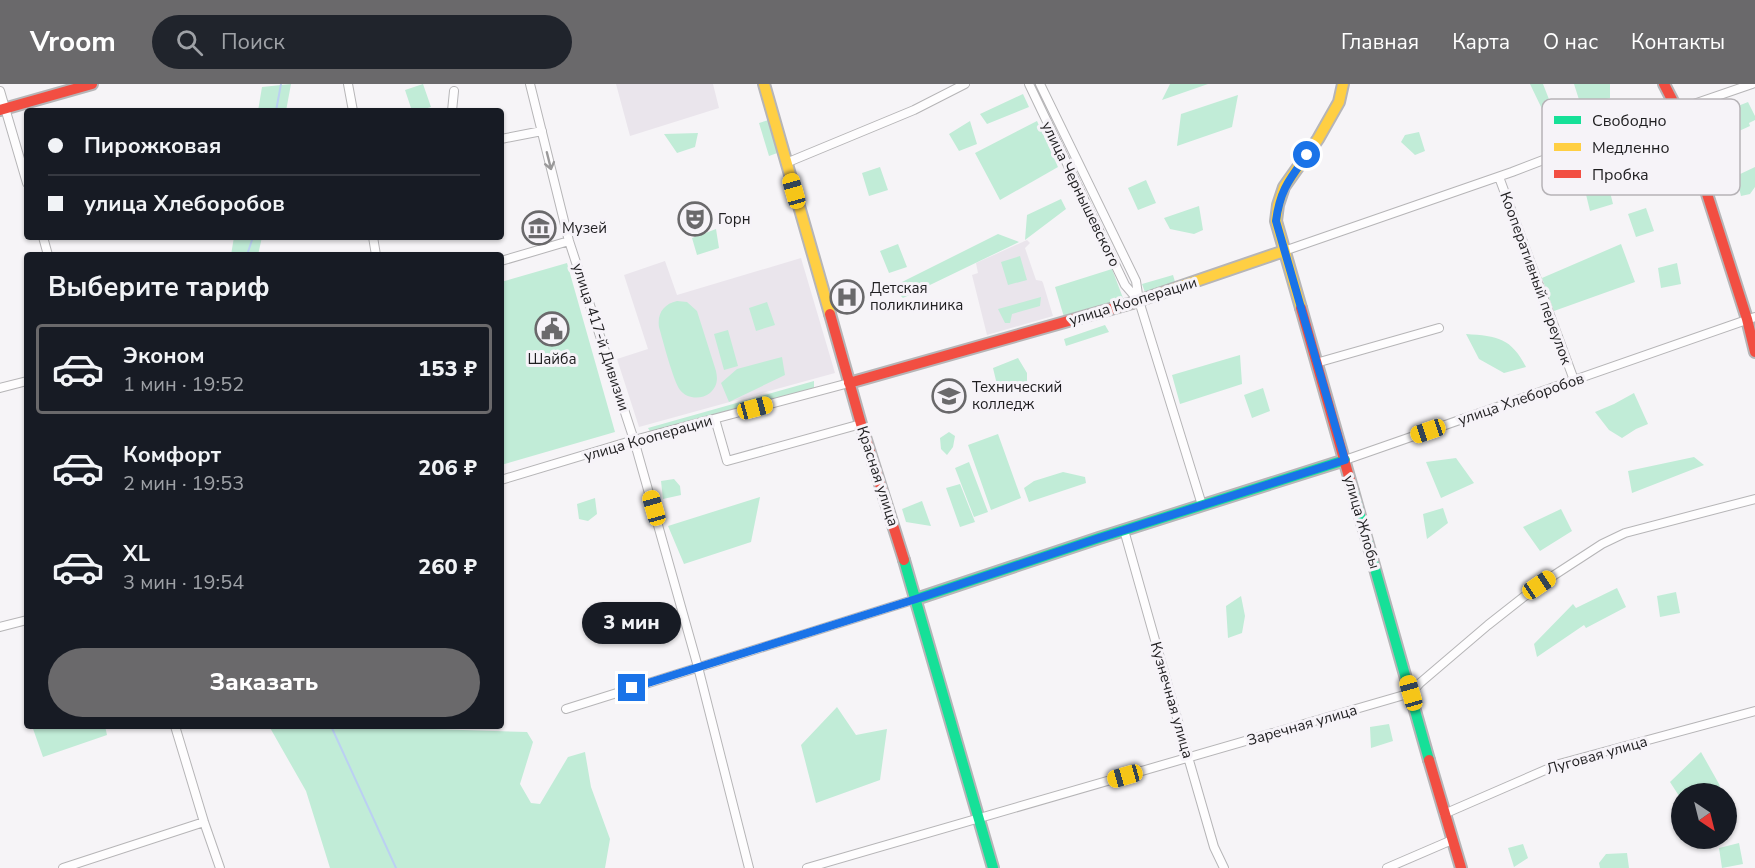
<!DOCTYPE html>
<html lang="ru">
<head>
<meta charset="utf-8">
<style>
  body { margin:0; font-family:"Nunito Sans",sans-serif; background:#20242c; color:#f1f3f6; height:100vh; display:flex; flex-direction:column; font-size:22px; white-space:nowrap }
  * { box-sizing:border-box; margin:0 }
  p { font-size:20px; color:#9ea1a6 }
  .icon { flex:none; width:33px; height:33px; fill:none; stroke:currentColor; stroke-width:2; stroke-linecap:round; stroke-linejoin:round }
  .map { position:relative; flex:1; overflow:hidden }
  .details { position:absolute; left:24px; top:168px; width:480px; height:477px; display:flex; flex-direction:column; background:#171b24; border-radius:6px; box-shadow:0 2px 4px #0004 }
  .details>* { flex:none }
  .banner { position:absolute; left:24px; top:24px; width:480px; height:132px; border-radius:6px; box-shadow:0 2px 4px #0004; display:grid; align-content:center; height:132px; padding:0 24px; background:#171b24 }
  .needle { width:39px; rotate:145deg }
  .fabs { position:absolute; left:1671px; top:699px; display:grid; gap:12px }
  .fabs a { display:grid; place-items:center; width:66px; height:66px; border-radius:50%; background:#171b24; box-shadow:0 2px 4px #0004; font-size:30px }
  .end { position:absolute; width:27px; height:27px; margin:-14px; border:8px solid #1a73e8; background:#fff; box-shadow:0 0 0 3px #fff }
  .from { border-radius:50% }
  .bubble { position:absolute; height:42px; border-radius:21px; background:#171b24; box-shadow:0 2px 4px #0004; font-size:20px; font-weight:800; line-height:42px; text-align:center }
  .car { position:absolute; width:18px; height:36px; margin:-18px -9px; border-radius:8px; box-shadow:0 0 4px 2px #0007; background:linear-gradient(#f5c518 24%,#345 0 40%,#f5c518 0 76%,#345 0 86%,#f5c518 0) }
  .banner b { display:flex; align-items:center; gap:21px; height:57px; font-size:22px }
  .banner b+b { border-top:2px solid #363941 }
  .banner i { width:15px; height:15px; background:#f1f3f6 }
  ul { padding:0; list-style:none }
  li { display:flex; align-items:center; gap:18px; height:90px; margin:0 12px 9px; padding:0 12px; border:3px solid transparent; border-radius:6px }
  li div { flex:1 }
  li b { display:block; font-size:22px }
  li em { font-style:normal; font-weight:800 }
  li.selected { border-color:#6a696b }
  li>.icon { width:54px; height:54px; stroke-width:1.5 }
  h2 { padding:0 24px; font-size:27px; line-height:72px }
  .primary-button { display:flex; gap:12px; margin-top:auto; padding:12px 24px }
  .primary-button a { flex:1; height:69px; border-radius:36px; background:#6a696b; color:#fff; font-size:24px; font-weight:800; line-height:69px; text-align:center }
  header { display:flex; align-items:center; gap:36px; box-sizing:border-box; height:84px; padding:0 30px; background:#6a696b; color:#fff }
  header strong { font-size:28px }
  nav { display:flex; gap:33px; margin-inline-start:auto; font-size:21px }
  .search { width:420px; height:54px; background:#20242c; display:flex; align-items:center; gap:15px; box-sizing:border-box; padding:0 21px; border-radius:33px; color:#9ea1a6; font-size:22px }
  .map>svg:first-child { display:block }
</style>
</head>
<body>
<header>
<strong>Vroom</strong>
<div class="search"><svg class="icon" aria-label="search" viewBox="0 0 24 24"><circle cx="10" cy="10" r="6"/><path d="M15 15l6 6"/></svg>Поиск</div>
<nav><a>Главная</a><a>Карта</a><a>О нас</a><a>Контакты</a></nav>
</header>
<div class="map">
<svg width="1755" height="784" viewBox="0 0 1755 784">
  <rect width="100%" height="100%" fill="#f6f4f7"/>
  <!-- built -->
  <path fill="#eae5ec" d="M616 0H713L719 24 630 52Z
    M1027 156 1030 159 1025 164 1036 196 1042 197 1043 199 1053 232 987 251 972 191 978 189 976 179Z
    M801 174 835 289 639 343 617 275 648 265 624 191 665 177 677 211Z"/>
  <!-- green -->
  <path fill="#c1ecd7" d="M291 0 286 27H258L262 3Z
    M423 0 431 23 418 27H412L405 6Z
    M1170 0H1208L1162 16Z
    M1530 0H1543L1552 23 1543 27Z
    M1574 0H1610V14L1581 22Z
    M1023 10 1029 23 987 40 980 30Z
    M1238 11 1232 43 1177 62 1181 30Z
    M1748 18 1755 32V36L1749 39 1750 42 1739 47 1732 31 1733 24Z
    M772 35 780 68 769 72 759 39Z
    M970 37 977 60 959 67 949 50Z
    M1037 37 1058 83 1000 116 975 69Z
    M1419 48 1425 67 1415 71 1401 58 1405 51Z
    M698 49 695 63 677 69 664 50Z
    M880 83 888 106 869 112 862 89Z
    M1755 83V103L1750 110 1741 112 1736 92Z
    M1146 96 1156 119 1138 126 1128 104Z
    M1583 98 1608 100 1613 120 1590 127Z
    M1061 115 1066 125 1025 156 1027 131Z
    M1199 122 1203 146 1194 150 1170 145 1164 134Z
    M1646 124 1654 147 1636 153 1628 130Z
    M716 145 719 164 697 171 692 154Z
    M998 150 1019 158 903 214 892 203Z
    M234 153H262L258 171H231Z
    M898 160 907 183 889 189 880 167Z
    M1621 160 1635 198 1554 227 1542 194Z
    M1020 172 1027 196 1008 201 1001 178Z
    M567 179 615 348 501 381V198Z
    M1677 179 1681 200 1661 204 1658 184Z
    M1112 185 1123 214 1064 233 1055 203Z
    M1173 191 1176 201 1146 211 1142 200Z
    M1041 213 1040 222 1012 230 1010 239H1005L998 225Z
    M677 217 687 218 697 227 716 287C718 296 717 303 710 309 701 316 687 315 680 306 673 296 663 257 659 243 657 229 664 220 677 217Z
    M767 218 775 241 756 247 749 224Z
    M1105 241 1109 248 1066 262 1064 255Z
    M728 246 738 282 724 286 714 250Z
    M1466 250C1498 252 1511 254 1526 283L1504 289 1479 275Z
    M1240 271 1242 300 1180 320 1172 291Z
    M782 273 785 291 729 318 721 299 737 285Z
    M1018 274 1027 289V307L999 309 993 284Z
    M814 297V305L651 349 648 344Z
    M1263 304 1270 327 1252 334 1244 311Z
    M1634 309 1648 340 1636 345 1622 354 1609 346 1595 328 1614 320Z
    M949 348 955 352 953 363 947 371 941 365 940 354Z
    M998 350 1021 414 991 426 968 361Z
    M1694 373 1704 381 1632 409 1628 387Z
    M1456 374 1474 399 1441 414 1426 378Z
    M969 378 988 428 974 433 955 384Z
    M1063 388 1085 393 1086 399 1029 418 1024 404 1034 397Z
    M674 395 680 402 681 411 663 415 661 397Z
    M960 400 975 438 960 443 946 404Z
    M760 413 751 458 684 480 668 442Z
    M595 414 597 430 588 437 579 435 577 420Z
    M922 417 931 442 906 438 902 425Z
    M1443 424 1448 439 1427 455 1423 430Z
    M1561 425 1572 447 1540 467 1523 443Z
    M1617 504 1626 523 1586 544 1584 541 1537 573 1534 560 1573 520 1576 524Z
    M1676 508 1680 529 1660 533 1657 512Z
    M1241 512 1245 532 1242 549 1228 554 1226 522Z
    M837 623 856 651 887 645 880 696 816 719 801 661Z
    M1389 640 1393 657 1371 664 1370 643Z
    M32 642H105L107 651 43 673Z
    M269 642H429L432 645 527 648 533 658 520 700 531 719 540 720 568 673 585 668 591 703 610 755 605 784H330L306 707Z
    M1701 668 1719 700 1722 709 1682 710 1681 715 1670 698Z
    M1739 759 1743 780 1722 784 1719 764Z
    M1523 760 1528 774 1514 783 1508 764Z
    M1627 769 1629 784H1600L1599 779 1606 770Z"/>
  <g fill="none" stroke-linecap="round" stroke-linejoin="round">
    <!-- stream -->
    <path stroke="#bbd0f2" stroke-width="2" d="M276 27 281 0
      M247 171 253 153
      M331 642 396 784"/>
    <!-- street casing -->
    <g stroke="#b6b5b7" stroke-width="10">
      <path id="street" d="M348 0 353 27
        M530 0 569 157 634 356 698 583 749 784
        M1029 0 1125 201 1138 216
        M1040 0 1136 197 1139 217 1202 421
        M0 7 27 99
        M452 27 454 7
        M501 55 542 47
        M786 79 914 26 965 0
        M1499 93 1574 296
        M43 153 48 171
        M373 153 376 171
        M1284 167 1512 88 1653 34 1752 0
        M501 177 569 157
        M1316 279 1439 244
        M0 304 27 297
        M715 335 727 377 861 340
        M1345 376 1755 233
        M501 396 634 356 849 299
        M1124 446 1188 673 1214 763 1224 784
        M0 543 27 536
        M566 625 916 515
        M175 642 204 738 220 784
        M1444 730 1559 680 1755 627
        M63 784 204 738
        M807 784 1411 609 1420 599 1488 541 1539 501 1602 460 1625 449 1755 415
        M1387 784 1452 756"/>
    </g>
    <!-- fast casing -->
    <g stroke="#b6b5b7" stroke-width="14">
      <path id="fast" d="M1353 407 1429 676
        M904 476 993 784
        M916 515 1099 454 1345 376"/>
    </g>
    <!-- slow casing -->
    <g stroke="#b6b5b7" stroke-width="14">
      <path id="slow" d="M764 0 830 230
        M1132 219 1284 167
        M1301 224 1276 137 1278 121 1284 103 1318 55 1339 18 1343 0"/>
    </g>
    <!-- jam casing -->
    <g stroke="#b6b5b7" stroke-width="14">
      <path id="jam" d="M1664 0 1685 41 1747 235 1755 268
        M0 26 92 0
        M1301 224 1353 407
        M830 230 861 340 904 476
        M849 299 1132 219
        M1429 676 1461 784"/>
    </g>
    <!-- street -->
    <use href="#street" stroke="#fefdfe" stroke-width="8"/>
    <!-- fast -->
    <use href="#fast" stroke="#16e098" stroke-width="10"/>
    <!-- slow -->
    <use href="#slow" stroke="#ffcf43" stroke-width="10"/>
    <!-- jam -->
    <use href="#jam" stroke="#f24e42" stroke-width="10"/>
  </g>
  <!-- one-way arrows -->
  <defs><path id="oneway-shaft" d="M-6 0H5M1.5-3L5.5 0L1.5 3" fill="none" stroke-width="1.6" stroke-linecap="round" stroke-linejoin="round" transform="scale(1.5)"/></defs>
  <use stroke="#9a999a" href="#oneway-shaft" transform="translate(549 77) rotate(76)"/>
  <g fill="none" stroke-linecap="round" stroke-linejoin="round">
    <!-- route -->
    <path stroke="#1a73e8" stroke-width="8" d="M632 604 916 515 1099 454 1345 376 1276 137C1280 106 1289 96 1307 71"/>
  </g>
  <!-- icons -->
  <defs>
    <g id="theatre-ring" transform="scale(1.725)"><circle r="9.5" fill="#f6f3f8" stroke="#6a696b" stroke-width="1.5"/><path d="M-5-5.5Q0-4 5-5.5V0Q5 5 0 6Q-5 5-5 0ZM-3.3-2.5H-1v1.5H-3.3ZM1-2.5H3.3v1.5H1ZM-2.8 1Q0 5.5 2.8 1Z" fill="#6a696b"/></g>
    <g id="museum-ring" transform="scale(1.725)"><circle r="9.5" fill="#f6f3f8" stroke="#6a696b" stroke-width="1.5"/><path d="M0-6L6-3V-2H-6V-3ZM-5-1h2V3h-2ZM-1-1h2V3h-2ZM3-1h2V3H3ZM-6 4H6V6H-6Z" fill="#6a696b"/></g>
    <g id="hospital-ring" transform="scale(1.725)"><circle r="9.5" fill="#f6f3f8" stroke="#6a696b" stroke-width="1.5"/><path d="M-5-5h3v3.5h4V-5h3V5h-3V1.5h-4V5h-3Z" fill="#6a696b"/></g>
    <g id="civic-ring" transform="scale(1.725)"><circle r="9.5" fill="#f6f3f8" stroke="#6a696b" stroke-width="1.5"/><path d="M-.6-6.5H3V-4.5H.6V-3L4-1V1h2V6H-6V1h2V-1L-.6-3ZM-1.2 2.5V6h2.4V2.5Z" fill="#6a696b"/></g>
    <g id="university-ring" transform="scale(1.725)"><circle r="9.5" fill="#f6f3f8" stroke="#6a696b" stroke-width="1.5"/><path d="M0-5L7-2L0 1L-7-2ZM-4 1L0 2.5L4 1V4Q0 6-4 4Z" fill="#6a696b"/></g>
  </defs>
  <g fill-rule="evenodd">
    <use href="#theatre-ring" x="695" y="135"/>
    <use href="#museum-ring" x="539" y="144"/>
    <use href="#hospital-ring" x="847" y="213"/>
    <use href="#civic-ring" x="552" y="245"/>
    <use href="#university-ring" x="949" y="312"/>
  </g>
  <g text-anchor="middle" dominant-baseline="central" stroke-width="6" stroke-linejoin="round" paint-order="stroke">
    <!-- street labels -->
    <g font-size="15" fill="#1f1e20" stroke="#f6f3f8">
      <text transform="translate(1081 110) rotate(64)">улица Чернышевского</text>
      <text transform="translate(1536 194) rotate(70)">Кооперативный переулок</text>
      <text transform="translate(1133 217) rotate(-17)">улица Кооперации</text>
      <text transform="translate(601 253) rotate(72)">улица 417-й Дивизии</text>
      <text transform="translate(1521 315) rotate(-19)">улица Хлеборобов</text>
      <text transform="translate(648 354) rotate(-16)">улица Кооперации</text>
      <text transform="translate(878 392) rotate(72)">Красная улица</text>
      <text transform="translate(1362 438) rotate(74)">улица Жлобы</text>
      <text transform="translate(1172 616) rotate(74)">Кузнечная улица</text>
      <text transform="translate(1302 641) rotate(-16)">Заречная улица</text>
      <text transform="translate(1597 671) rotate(-16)">Луговая улица</text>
    </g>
    <!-- poi labels -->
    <g font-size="15" fill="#1f1e20" stroke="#f6f3f8" text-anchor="start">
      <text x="718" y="135">Горн</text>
      <text x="562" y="144">Музей</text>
      <text x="870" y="204">Детская<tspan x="870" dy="17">поликлиника</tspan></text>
      <text x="552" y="275" text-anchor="middle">Шайба</text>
      <text x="972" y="303">Технический<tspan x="972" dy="17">колледж</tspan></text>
    </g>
  </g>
  <!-- legend -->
  <rect x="1542" y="15" width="198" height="96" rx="9" fill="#f6f3f8" stroke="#b6b3b7" stroke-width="1.5"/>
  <rect x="1554" y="32" width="27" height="8" fill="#16e098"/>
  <rect x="1554" y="59" width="27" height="8" fill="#ffcf43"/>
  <rect x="1554" y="86" width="27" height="8" fill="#f24e42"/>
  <g font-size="16" fill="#1f1e20">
    <text x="1592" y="42">Свободно</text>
    <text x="1592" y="69">Медленно</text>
    <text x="1592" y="96">Пробка</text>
  </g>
</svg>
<div class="fabs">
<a><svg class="needle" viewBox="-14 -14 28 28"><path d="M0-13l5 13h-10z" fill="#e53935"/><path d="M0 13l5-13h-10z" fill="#9ea1a6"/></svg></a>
</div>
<i class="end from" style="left:1307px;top:71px"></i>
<i class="end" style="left:632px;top:604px"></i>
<div class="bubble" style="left:582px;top:518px;width:99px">3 мин</div>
<i class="car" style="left:794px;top:107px;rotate:344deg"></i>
<i class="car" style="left:755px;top:324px;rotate:75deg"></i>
<i class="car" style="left:1428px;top:347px;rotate:251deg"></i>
<i class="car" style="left:654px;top:424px;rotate:344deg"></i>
<i class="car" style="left:1539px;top:501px;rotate:56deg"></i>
<i class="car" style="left:1411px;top:609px;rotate:344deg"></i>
<i class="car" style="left:1125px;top:692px;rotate:254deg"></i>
<div class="banner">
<b><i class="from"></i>Пирожковая</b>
<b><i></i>улица Хлеборобов</b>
</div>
<section class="details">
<h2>Выберите тариф</h2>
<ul>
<li class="selected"><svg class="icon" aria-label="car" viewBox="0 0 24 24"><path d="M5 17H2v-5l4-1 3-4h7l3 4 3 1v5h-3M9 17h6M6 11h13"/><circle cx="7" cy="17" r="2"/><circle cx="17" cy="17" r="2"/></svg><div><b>Эконом</b><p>1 мин · 19:52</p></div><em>153 ₽</em></li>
<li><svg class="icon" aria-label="car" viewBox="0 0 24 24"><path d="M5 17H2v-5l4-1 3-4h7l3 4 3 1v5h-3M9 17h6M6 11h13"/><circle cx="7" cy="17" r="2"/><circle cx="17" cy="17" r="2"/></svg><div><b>Комфорт</b><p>2 мин · 19:53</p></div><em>206 ₽</em></li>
<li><svg class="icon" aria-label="car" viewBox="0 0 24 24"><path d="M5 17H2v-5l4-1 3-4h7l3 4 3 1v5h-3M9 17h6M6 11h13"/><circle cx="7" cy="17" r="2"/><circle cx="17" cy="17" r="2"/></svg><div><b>XL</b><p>3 мин · 19:54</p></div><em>260 ₽</em></li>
</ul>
<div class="primary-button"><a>Заказать</a></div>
</section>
</div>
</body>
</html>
